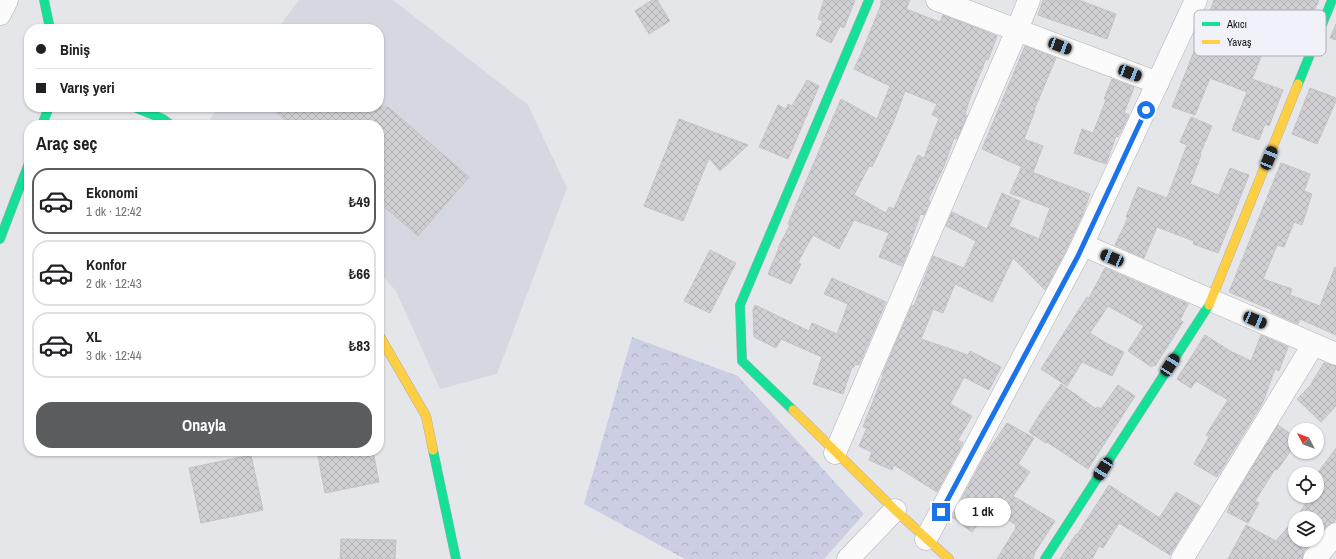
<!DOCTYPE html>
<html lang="tr">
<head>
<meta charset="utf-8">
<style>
  body { margin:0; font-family:"Archivo Narrow",sans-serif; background:#f2f2f2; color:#202124; height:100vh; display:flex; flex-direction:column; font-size:15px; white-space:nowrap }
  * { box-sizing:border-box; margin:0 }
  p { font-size:13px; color:#757577 }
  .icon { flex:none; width:22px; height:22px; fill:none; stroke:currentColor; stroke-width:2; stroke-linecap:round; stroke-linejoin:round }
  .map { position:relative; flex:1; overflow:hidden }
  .side { position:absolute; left:24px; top:120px; width:360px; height:336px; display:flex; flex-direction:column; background:#fff; border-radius:16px; box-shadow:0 1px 3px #0004 }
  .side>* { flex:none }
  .hud { position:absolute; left:24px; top:24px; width:360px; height:88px; border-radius:16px; box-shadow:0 1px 3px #0004; display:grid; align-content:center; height:88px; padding:0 12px; background:#fff }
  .needle { width:26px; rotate:311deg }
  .tools { position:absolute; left:1288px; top:423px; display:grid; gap:8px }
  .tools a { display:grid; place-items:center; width:36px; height:36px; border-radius:50%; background:#fff; box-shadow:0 1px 3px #0004; font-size:20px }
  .end { position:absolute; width:18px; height:18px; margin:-9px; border:5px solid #1a73e8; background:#fff; box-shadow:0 0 0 2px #fff }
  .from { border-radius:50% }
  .bubble { position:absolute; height:28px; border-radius:14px; background:#fff; box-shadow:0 1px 3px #0004; font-size:13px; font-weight:800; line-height:28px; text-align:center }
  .car { position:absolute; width:12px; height:24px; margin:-12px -6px; border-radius:5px; box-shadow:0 0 3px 1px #0007; background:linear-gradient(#222 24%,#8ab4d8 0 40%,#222 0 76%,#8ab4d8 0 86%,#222 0) }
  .hud b { display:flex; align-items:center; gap:14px; height:38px; font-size:15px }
  .hud b+b { border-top:1px solid #e0e0e0 }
  .hud i { width:10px; height:10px; background:#202124 }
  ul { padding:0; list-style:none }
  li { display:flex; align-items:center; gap:12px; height:66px; margin:0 8px 6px; padding:0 4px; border:2px solid #e0e0e0; border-radius:16px }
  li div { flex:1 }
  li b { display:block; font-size:15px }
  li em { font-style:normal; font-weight:800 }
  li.selected { border-color:#5b5c5e }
  li>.icon { width:36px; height:36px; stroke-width:1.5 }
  h2 { padding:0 12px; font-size:18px; line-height:48px }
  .cta { display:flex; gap:8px; margin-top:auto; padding:8px 12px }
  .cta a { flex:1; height:46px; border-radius:16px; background:#5b5c5e; color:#fff; font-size:16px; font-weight:800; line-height:46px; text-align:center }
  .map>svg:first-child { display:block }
</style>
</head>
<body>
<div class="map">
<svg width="1336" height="559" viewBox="0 0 1336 559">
  <defs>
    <pattern id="park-crowns" width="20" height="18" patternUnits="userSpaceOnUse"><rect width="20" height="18" fill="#cccfe3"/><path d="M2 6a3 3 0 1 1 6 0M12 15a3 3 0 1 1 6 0" fill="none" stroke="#aeb1c2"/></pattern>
    <pattern id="building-cross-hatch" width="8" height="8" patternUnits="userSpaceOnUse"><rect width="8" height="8" fill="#d0cfd3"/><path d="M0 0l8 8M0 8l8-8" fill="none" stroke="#b2b1b4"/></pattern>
  </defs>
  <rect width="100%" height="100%" fill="#e5e6ea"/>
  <!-- built -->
  <path fill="#d6d8e1" d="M299 0H393L528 105 567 188 497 374 440 389 396 291 379 272V125H218L210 119 219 107H379V29H277Z"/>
  <!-- park -->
  <path fill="url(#park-crowns)" d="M632 337 738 376 864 514 824 559H685L584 504Z"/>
  <!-- building -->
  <path fill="url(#building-cross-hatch)" stroke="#c3c3c6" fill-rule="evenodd" d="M652 0H657L670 21 649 34 635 11Z
    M824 0H855L844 28 840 26 831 43 816 35 823 21 818 19Z
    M881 0H910L906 9 940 22 943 15 997 36 988 60 986 59 970 98 965 114 967 115 957 139 954 138 944 166 928 200 930 201 924 215 921 214 920 215 909 246 910 247 902 266 879 257 889 233 854 220 839 249 813 235 798 262 801 264 791 284 768 274 779 248H778L780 244 790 225 788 224 841 99 877 119 890 86 854 69 861 54 881 5ZM905 91 937 104 932 115 939 118 924 158 918 155 904 185 894 209 889 207 886 213 854 195 869 166 872 167 893 123Z
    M1043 0H1079L1116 14 1107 39 1038 15Z
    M1214 0H1319L1306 30 1281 22 1272 30 1252 79 1283 90 1269 126 1265 124 1259 140 1232 130 1247 92 1210 78 1195 115 1172 107 1191 59 1204 28Z
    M1336 24V40L1330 38Z
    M1025 46 1056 58 1034 110H1035L1024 139 1043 146 1033 172 982 149Z
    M1112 79 1134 87 1124 113 1129 115 1118 137 1116 136 1106 164 1074 153 1082 129 1093 133 1106 100 1104 99Z
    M807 80 819 86 788 159 759 147 778 105 786 109 788 104 792 106Z
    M1310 88 1336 98V101L1317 144 1292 134Z
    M270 107H388L469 177 418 236 379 202V125H291Z
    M1191 117 1212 126 1200 154 1201 155 1190 184 1219 195 1230 168 1249 175 1218 253 1193 244 1194 241 1157 227 1144 258 1115 245 1128 218 1126 217 1138 187 1167 198 1187 145 1180 142Z
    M679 119 748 145 720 171 709 158 683 221 644 206Z
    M1281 163 1310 174 1304 191 1312 194 1302 225 1294 222 1284 247 1277 245 1263 279 1292 289 1290 295 1320 306 1335 267 1336 268V335L1300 319 1298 324 1271 312 1272 310 1229 292Z
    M1021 168 1090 194 1082 216 1066 250 1045 290 1013 258 992 302 955 284 943 313 933 309 921 339 968 355 970 351 1001 367 989 390 964 377 950 404 972 416 958 440 963 443 937 492 894 465 892 470 869 460 872 452 859 446 867 428 863 427 883 376 882 375 912 305 914 306 933 256 964 268 976 241 946 226 952 212 987 229 1002 193 1020 201 1009 226 1039 239 1050 208 1010 193Z
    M710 250 736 263 710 313 684 301Z
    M1105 268 1188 304 1180 320 1183 322 1155 366 1154 365 1152 367 1128 351 1144 326 1108 306 1090 333 1106 343 1124 352 1112 376 1082 362 1067 386 1041 369 1087 297 1089 298Z
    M832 278 886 302 859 365 855 364 854 367H852L843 394 813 384 822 357 781 339 776 348 754 337 753 310 755 305 809 331 812 323 837 334 848 304 824 294Z
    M1205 335 1230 351 1251 361 1261 335 1288 347 1279 371 1275 369 1263 402 1217 477 1194 464 1209 437 1206 435 1228 400 1196 381 1191 388 1177 379Z
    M1324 363 1336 366V406L1321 422 1297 399 1312 384H1311Z
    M1061 384 1096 409 1097 407 1101 409 1118 385 1135 396 1088 469 1047 442 1046 443 1029 432 1043 409Z
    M1007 423 1034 438 1018 464 1030 472 1013 496 1055 521 1035 552 1033 559H997L1016 528 1015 527 1016 525 990 508 972 532 952 517 985 455Z
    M1278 425 1295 437V445L1277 470 1275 469 1255 501 1259 503 1248 523 1227 512 1233 499Z
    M1336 448V519L1334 522 1327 526 1317 537V518H1296L1311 496H1317V474Z
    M317 451H373L379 482 325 493Z
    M251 455 263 510 201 523 189 468Z
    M1109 485 1158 517H1160L1176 492 1200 506 1170 555 1119 523 1103 548 1099 546 1092 559H1060L1076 534 1077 535Z
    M1295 519V540H1314L1304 551 1302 559H1228L1246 525 1276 541Z
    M341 539 396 540 395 559H340Z"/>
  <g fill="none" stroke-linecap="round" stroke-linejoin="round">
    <!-- street casing -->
    <g stroke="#afafb2" stroke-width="23">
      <path id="street" d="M937 0 1158 83
        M0 14 7 0
        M1083 245 1336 354
        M835 453 1017 30 1029 0
        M926 539 1077 256 1196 0
        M848 559 895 510
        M1182 559 1313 345
        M1314 559 1336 534"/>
    </g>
    <!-- fast casing -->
    <g stroke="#afafb2" stroke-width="10">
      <path id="fast" d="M44 0 50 29
        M1298 84 1332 0
        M134 107 163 119 171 125
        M42 125 49 107
        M0 239 29 163
        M793 410 742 361 740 305 869 0
        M433 450 456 559
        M1045 559 1209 305"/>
    </g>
    <!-- slow casing -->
    <g stroke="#afafb2" stroke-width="10">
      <path id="slow" d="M1209 305 1298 84
        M379 335 426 416 433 450
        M793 410 895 510 949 559"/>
    </g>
    <!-- street -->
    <use href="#street" stroke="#fbfbfc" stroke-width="22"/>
    <!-- fast -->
    <use href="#fast" stroke="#16e098" stroke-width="9"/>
    <!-- slow -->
    <use href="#slow" stroke="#ffcf43" stroke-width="9"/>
  </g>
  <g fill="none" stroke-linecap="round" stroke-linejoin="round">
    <!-- route -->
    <path stroke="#1a73e8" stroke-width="5" d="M941 512 1078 256 1146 110"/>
  </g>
  <!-- legend -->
  <rect x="1194" y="10" width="132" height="46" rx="6" fill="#f1f2f9" stroke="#aeaeb4" stroke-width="1"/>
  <rect x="1202" y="22" width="18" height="4" fill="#16e098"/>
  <rect x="1202" y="40" width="18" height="4" fill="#ffcf43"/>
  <g font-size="11" fill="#101113">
    <text x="1227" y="28">Akıcı</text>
    <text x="1227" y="46">Yavaş</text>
  </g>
</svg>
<div class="tools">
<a><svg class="needle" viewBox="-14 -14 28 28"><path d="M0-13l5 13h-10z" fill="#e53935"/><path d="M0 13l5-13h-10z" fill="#757577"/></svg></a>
<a><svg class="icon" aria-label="locate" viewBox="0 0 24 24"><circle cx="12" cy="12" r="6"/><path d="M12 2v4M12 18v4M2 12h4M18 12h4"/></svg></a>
<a><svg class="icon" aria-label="layers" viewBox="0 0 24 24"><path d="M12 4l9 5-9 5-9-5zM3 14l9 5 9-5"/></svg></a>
</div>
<i class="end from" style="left:1146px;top:110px"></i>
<i class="end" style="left:941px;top:512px"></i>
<div class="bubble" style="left:955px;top:498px;width:56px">1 dk</div>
<i class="car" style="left:1060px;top:46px;rotate:111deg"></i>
<i class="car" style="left:1130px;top:73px;rotate:111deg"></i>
<i class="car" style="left:1269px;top:158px;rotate:22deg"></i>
<i class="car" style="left:1112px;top:258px;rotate:293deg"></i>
<i class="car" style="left:1255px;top:320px;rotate:113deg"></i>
<i class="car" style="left:1170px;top:365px;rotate:33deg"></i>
<i class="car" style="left:1103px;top:469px;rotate:213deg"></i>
<div class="hud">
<b><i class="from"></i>Biniş</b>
<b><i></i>Varış yeri</b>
</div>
<section class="side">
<h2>Araç seç</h2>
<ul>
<li class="selected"><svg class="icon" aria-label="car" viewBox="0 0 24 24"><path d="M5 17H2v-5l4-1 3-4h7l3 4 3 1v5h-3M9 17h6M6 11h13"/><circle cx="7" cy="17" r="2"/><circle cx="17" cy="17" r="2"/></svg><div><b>Ekonomi</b><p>1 dk · 12:42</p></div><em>₺49</em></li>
<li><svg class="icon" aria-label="car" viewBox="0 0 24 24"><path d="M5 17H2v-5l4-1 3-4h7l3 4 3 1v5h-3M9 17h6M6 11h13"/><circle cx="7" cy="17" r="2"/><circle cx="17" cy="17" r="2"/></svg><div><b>Konfor</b><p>2 dk · 12:43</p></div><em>₺66</em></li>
<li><svg class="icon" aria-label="car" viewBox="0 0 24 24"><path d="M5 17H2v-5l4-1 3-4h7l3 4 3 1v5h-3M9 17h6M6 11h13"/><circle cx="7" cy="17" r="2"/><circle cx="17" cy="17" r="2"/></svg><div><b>XL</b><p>3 dk · 12:44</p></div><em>₺83</em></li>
</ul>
<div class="cta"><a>Onayla</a></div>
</section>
</div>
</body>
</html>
